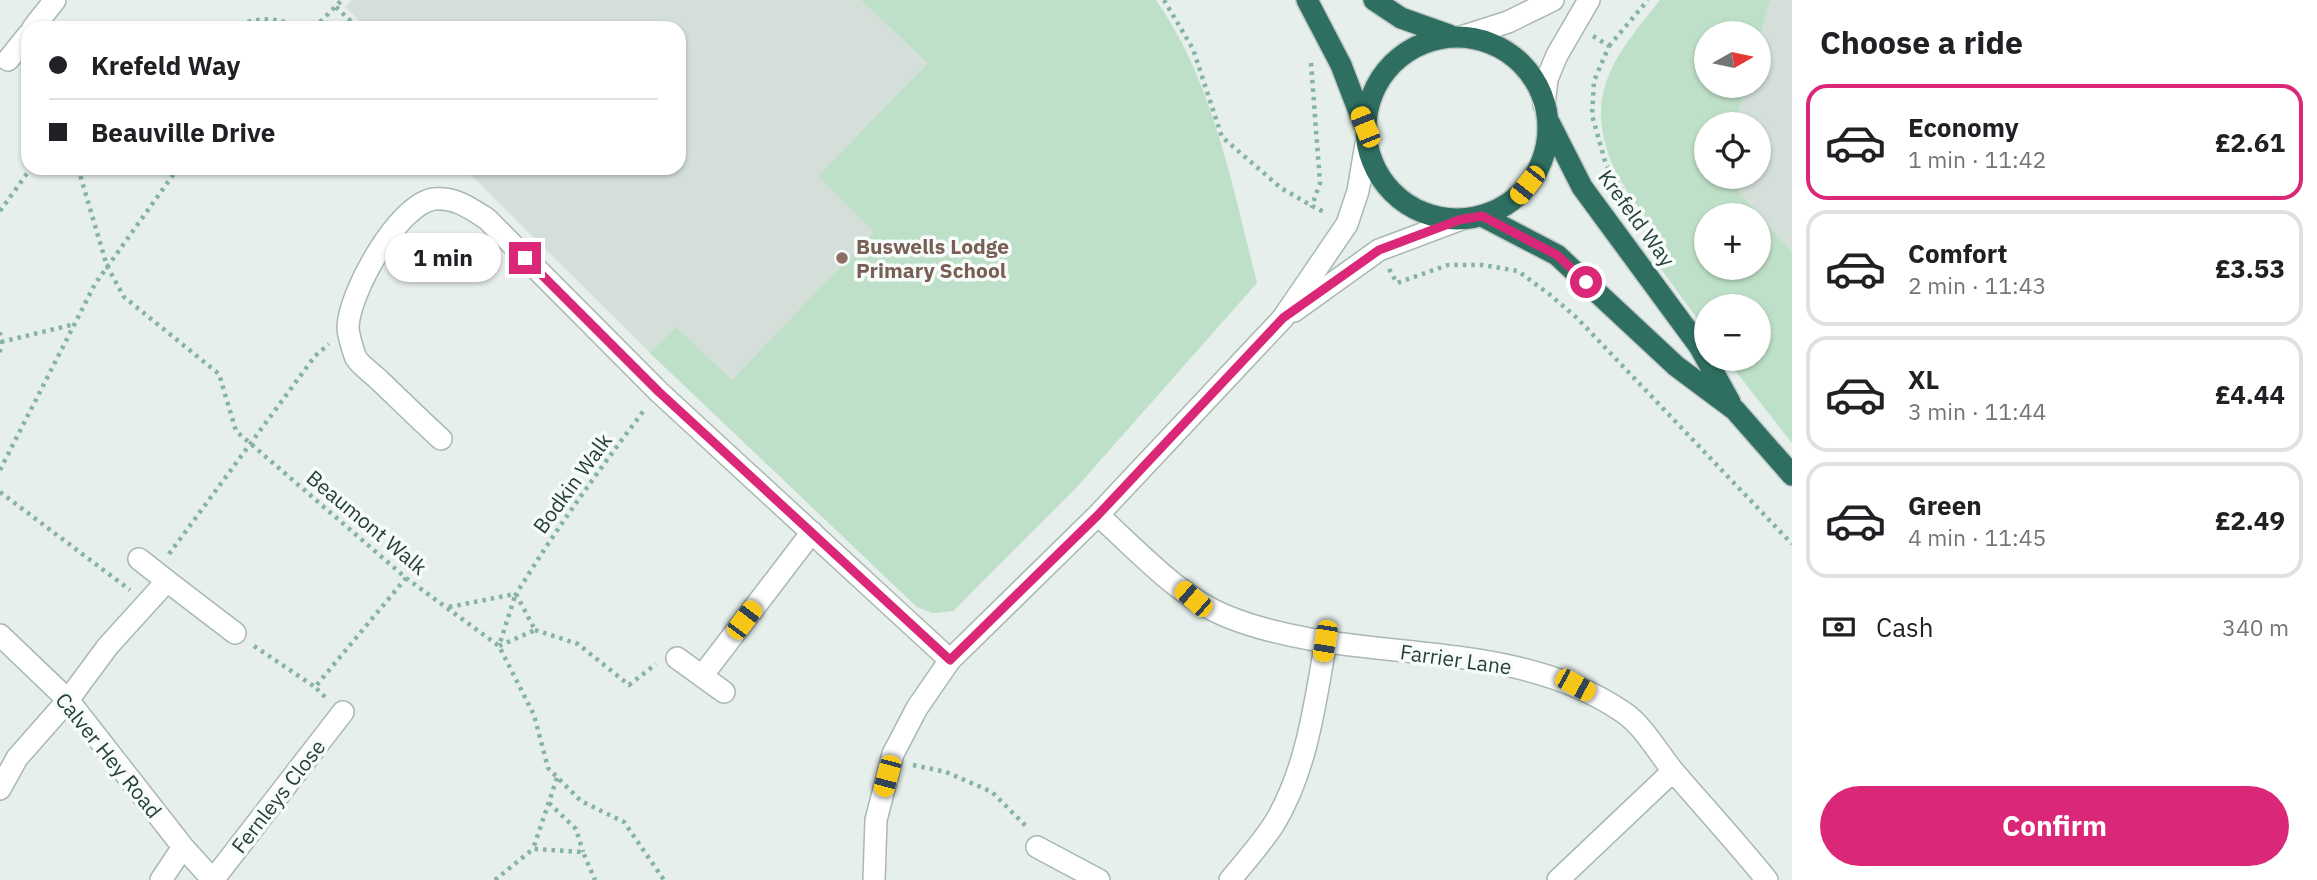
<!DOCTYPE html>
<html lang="en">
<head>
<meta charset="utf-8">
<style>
  body { margin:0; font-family:"IBM Plex Sans",sans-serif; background:#f2f2f2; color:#202124; height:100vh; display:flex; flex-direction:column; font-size:26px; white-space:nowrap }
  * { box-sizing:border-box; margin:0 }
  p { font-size:23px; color:#757577 }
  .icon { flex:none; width:38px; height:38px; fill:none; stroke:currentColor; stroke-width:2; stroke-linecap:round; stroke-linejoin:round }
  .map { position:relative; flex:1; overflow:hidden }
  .drawer { display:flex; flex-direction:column; background:#fff; width:525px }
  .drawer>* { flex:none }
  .banner { position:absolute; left:21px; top:21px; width:665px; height:154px; border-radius:21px; box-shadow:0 2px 5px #0004; display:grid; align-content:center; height:154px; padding:0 28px; background:#fff }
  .needle { width:46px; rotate:81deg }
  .fabs { position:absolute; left:1694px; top:21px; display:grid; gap:14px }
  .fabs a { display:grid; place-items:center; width:77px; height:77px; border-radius:50%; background:#fff; box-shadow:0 2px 5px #0004; font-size:35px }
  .end { position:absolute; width:32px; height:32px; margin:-16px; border:9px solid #db2777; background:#fff; box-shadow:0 0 0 4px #fff }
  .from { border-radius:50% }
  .bubble { position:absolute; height:49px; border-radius:24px; background:#fff; box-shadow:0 2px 5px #0004; font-size:23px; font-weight:700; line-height:49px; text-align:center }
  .car { position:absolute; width:21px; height:42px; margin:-21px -10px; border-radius:9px; box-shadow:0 0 5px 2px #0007; background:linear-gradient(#f5c518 24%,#345 0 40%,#f5c518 0 76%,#345 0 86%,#f5c518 0) }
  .banner b { display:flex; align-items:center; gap:24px; height:66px; font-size:26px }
  .banner b+b { border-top:2px solid #e0e0e0 }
  .banner i { width:18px; height:18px; background:#202124 }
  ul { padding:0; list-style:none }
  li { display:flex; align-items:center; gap:21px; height:116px; margin:0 14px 10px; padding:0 14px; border:4px solid #e0e0e0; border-radius:21px }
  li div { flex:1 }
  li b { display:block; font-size:26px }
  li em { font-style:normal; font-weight:700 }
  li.on { border-color:#db2777 }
  li>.icon { width:63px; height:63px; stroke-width:1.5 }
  h2 { padding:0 28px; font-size:32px; line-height:84px }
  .pay { display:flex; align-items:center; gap:18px; height:77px; padding:0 28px; font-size:26px }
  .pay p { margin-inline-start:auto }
  .button { display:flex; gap:14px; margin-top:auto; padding:14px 28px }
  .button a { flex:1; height:80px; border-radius:42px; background:#db2777; color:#fff; font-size:28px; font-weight:700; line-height:80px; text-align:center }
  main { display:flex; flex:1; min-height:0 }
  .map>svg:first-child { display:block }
</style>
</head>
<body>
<main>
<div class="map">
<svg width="1792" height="880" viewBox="0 0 1792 880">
  <rect width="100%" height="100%" fill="#e6efeb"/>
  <!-- built -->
  <path fill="#d4dfda" d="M352 0H1078L1084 462 962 603 953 611 933 613 917 607 650 353 464 168H679V28H367L345 7Z
    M1770 0H1792V252L1726 177H1759V124H1735L1746 86H1759V40Z"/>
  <!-- green -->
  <path fill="#bfe0c8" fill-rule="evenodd" d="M861 0H1156C1213 81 1233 188 1257 283L1076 488 953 611 933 613 917 607 650 353 676 327 732 380 874 232 818 176 928 63Z
    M1660 0H1770L1759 40V33H1706V86H1746L1735 124H1706V177H1726L1792 252V443L1726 359H1759V306H1706V331L1640 240 1654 230C1641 209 1623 188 1613 166 1582 93 1616 55 1660 0ZM1706 215H1759V268H1706Z"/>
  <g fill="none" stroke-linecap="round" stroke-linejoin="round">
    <!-- minor casing -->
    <g stroke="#a8b8b2" stroke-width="24">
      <path id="minor" d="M33 28 55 0
        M1464 36 1508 22 1553 0
        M8 60 28 35
        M1544 105 1547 79 1557 55 1589 0
        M1294 311 1379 250 1459 220
        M441 439C420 420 400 400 379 380 372 373 361 366 356 358 353 351 348 334 348 327 349 293 398 204 434 199 455 197 470 208 487 219L659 392 950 660
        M1098 515C1135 548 1179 597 1226 616 1351 667 1508 633 1623 712 1644 726 1658 753 1674 772 1705 808 1737 843 1767 880
        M167 581 235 633
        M0 635 68 700 183 847 213 880
        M677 658 724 692
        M702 676 812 532
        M0 789 17 758 68 700 108 646 167 581 139 559
        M1037 847 1099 880
        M161 880 183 847
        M213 880 343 712
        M874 880 876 820 893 754 917 708 950 660 1098 515 1283 318 1347 224 1358 191 1366 144
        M1230 880C1245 862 1261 844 1274 824 1307 770 1315 703 1326 641
        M1558 880 1673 771"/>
    </g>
    <!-- highway casing -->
    <g stroke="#c2cac8" stroke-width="24">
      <path id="highway" d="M1307 0 1341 65 1364 125
        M1374 0 1401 18 1449 35
        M1366 128a91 91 0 1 1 182 0a91 91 0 1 1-182 0Z
        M1549 122 1582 187 1699 346 1730 402
        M1482 216 1557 255 1676 366 1735 410 1792 475"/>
    </g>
    <!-- path -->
    <path stroke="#86b3a5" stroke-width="4.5" stroke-dasharray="3.5 5" stroke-linecap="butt" d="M1164 0 1193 49 1222 137 1281 188 1312 206
      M336 7 358 28
      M232 28C253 17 277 16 298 28
      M314 28 342 0
      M1593 36 1609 46 1594 81 1592 115 1606 165 1641 220 1635 224
      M1609 46 1648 0
      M1311 63 1320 183 1312 206 1326 213
      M78 168 107 266 124 297 219 374 236 431 406 578 499 646 534 715 548 768 581 801 624 822 664 880
      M0 211 31 168
      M1389 269 1397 283 1448 265H1483L1518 271 1549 294 1577 318 1792 544
      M0 332V355
      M1 342 71 325
      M0 470 95 284 178 168
      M0 492 130 590
      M169 554 315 356 329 344
      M516 594 535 630 499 646 515 596Z
      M515 596C555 530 599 470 645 409
      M449 607 515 594
      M535 630 578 644 629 685 656 664
      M254 646 315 687
      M325 697 315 687 406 578
      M913 765 946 772 992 792 1026 826
      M557 778 533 849 583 852 595 880
      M549 803 576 829 583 852
      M495 880 533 849"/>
    <!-- minor -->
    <use href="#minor" stroke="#fff" stroke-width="21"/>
    <!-- highway -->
    <use href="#highway" stroke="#2f6f62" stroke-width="21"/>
  </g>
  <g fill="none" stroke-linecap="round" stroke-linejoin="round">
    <!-- route -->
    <path stroke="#db2777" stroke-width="9" d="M525 258 659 392 950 660 1098 515 1283 318 1379 250 1459 220 1482 216 1557 255 1586 282"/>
  </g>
  <!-- markers -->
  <circle fill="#8d6e63" stroke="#f7fbf9" stroke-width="2.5" cx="842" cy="258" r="7"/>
  <g text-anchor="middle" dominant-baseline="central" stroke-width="7" stroke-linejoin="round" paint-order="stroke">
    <!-- street labels -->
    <g font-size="21" fill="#24423a" stroke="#f7fbf9">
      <text transform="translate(1637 218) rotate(54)">Krefeld Way</text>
      <text transform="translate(572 483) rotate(-54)">Bodkin Walk</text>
      <text transform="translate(367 522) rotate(40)">Beaumont Walk</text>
      <text transform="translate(1456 659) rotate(8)">Farrier Lane</text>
      <text transform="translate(109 755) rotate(51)">Calver Hey Road</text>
      <text transform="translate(278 796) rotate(-52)">Fernleys Close</text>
    </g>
    <!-- education labels -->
    <g font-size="21" font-weight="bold" fill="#785e54" stroke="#f7fbf9" text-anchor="start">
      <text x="856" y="246">Buswells Lodge<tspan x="856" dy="24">Primary School</tspan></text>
    </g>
  </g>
</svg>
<div class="fabs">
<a><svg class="needle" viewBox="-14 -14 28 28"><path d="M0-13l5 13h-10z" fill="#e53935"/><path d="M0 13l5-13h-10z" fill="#757577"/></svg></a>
<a><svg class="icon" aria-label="locate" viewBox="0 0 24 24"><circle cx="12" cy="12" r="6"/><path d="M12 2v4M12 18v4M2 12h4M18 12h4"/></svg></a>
<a>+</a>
<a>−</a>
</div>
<i class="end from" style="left:1586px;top:282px"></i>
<i class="end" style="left:525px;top:258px"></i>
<div class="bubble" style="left:385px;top:233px;width:116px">1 min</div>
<i class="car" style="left:1365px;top:127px;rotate:338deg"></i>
<i class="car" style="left:1527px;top:185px;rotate:218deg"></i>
<i class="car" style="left:1193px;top:599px;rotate:311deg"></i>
<i class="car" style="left:744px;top:620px;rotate:37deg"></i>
<i class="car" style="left:1325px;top:641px;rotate:189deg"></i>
<i class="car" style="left:1575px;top:685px;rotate:119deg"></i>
<i class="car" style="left:887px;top:776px;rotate:195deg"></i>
<div class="banner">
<b><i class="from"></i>Krefeld Way</b>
<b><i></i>Beauville Drive</b>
</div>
</div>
<section class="drawer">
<h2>Choose a ride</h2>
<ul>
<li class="on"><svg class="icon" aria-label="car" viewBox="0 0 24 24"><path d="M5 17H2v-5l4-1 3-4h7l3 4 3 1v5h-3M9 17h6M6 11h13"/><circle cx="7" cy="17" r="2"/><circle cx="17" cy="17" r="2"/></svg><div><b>Economy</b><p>1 min · 11:42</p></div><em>£2.61</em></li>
<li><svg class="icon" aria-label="car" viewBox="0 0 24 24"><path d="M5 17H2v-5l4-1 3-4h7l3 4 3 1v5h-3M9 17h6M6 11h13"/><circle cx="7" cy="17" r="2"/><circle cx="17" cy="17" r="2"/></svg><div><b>Comfort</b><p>2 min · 11:43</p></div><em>£3.53</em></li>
<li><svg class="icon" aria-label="car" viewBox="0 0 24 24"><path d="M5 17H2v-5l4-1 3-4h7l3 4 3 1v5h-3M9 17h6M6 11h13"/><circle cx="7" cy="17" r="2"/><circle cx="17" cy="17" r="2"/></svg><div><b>XL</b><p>3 min · 11:44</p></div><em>£4.44</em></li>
<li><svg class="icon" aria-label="car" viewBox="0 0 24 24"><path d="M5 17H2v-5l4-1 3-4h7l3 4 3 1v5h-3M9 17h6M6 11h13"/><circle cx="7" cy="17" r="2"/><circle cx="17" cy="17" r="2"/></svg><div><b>Green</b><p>4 min · 11:45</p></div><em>£2.49</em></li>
</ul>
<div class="pay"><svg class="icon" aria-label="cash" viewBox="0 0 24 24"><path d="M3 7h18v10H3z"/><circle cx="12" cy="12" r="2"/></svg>Cash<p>340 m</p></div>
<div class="button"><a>Confirm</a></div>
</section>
</main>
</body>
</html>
